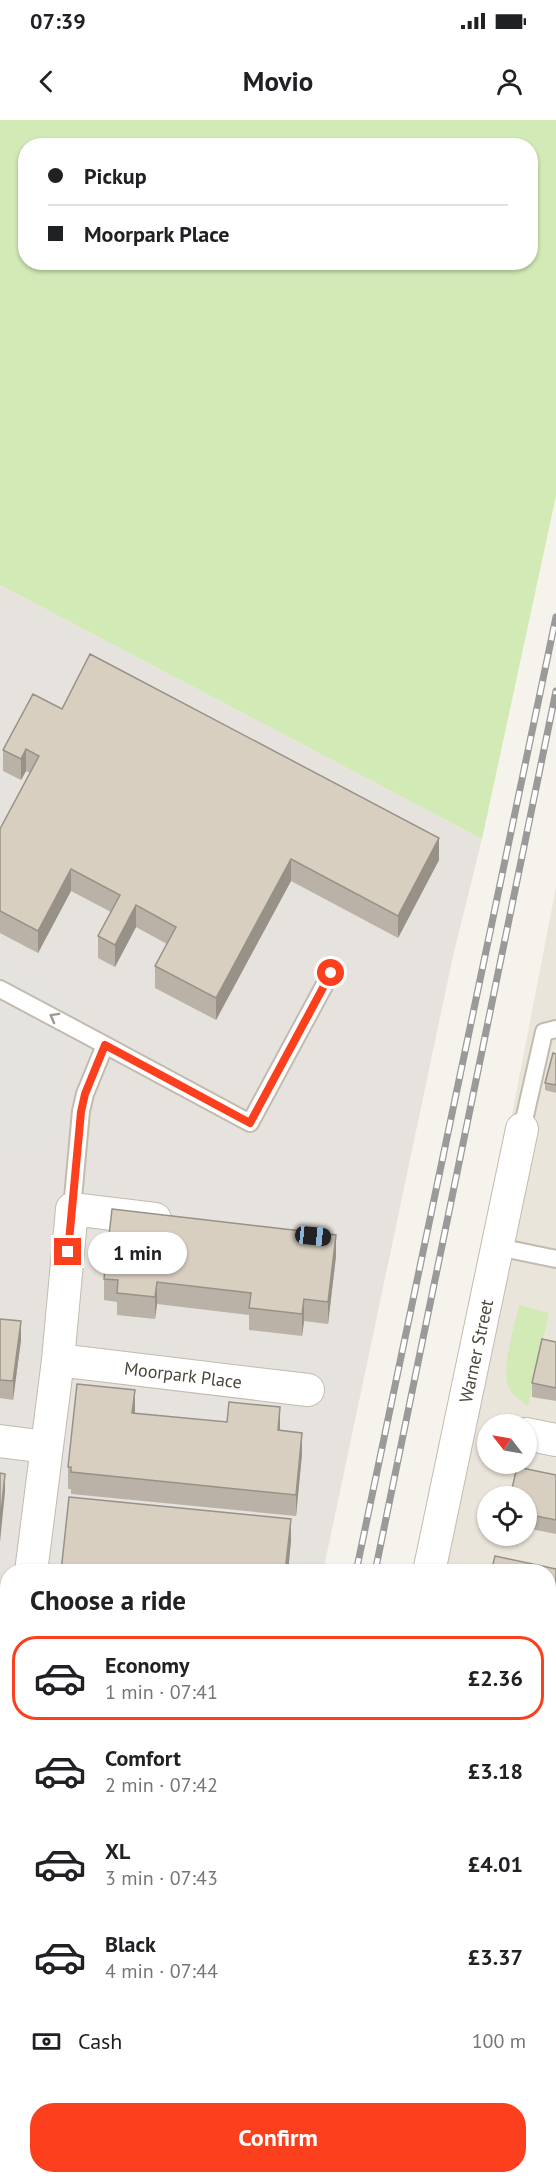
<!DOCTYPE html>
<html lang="en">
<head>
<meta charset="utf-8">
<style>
  body { margin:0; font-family:"PT Sans",sans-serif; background:#f6f6f6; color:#202124; height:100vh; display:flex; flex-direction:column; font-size:22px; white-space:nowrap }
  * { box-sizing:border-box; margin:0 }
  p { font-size:20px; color:#757577 }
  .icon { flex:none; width:33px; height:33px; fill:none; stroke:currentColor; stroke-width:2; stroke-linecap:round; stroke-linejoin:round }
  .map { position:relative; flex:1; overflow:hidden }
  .side { position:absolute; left:0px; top:1444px; width:556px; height:620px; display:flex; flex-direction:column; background:#fff; border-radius:24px 24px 0 0; box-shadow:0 2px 4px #0004 }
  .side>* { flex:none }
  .top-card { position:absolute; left:18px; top:18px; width:520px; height:132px; border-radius:24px; box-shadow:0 2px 4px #0004; display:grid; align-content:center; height:132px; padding:0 30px; background:#fff }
  .needle { width:39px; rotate:301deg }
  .buttons { position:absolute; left:477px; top:1294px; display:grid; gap:12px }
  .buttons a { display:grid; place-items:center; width:60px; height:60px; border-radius:50%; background:#fff; box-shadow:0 2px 4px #0004; font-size:30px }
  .end { position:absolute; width:27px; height:27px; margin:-14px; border:8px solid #fc3f1d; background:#fff; box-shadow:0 0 0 3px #fff }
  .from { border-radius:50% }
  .bubble { position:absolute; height:42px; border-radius:21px; background:#fff; box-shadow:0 2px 4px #0004; font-size:20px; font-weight:800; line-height:42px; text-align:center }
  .car { position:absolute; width:18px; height:36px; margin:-18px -9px; border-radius:8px; box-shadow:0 0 4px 2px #0007; background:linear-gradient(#222 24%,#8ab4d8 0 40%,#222 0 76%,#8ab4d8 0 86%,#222 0) }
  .top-card b { display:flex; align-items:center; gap:21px; height:57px; font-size:22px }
  .top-card b+b { border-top:2px solid #e0e0e0 }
  .top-card i { width:15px; height:15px; background:#202124 }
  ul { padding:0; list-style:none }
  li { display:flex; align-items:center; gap:18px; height:84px; margin:0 12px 9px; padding:0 18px; border:3px solid transparent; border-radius:24px }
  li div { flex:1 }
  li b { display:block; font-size:22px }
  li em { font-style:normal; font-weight:800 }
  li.current { border-color:#fc3f1d }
  li>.icon { width:54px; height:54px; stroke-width:1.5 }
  h2 { padding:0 30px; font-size:27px; line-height:72px }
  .pay { display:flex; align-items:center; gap:15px; height:66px; padding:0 30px; font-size:22px }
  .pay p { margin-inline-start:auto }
  .cta { display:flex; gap:12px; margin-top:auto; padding:12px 30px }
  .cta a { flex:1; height:69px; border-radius:24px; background:#fc3f1d; color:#fff; font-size:24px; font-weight:800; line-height:69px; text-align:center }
  .status { display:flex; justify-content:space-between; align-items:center; height:42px; padding:0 30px; background:#fff; direction:ltr }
  .status svg { height:16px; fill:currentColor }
  header { display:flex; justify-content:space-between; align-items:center; height:78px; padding:0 30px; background:#fff; font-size:27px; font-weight:800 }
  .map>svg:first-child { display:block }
</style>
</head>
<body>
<div class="status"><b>07:39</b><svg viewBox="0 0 49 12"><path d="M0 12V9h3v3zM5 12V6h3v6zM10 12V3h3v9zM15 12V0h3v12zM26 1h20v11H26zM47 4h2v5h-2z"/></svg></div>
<header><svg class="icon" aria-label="back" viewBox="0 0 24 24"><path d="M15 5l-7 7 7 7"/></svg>Movio<svg class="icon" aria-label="person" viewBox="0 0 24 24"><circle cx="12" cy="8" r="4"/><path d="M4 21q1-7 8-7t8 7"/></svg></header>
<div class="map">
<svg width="556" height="2063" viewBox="0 0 556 2063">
  <rect width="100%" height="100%" fill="#f6f3ec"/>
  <!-- residential -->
  <path fill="#eae5da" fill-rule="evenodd" d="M556 767V2063H301L303 2056H549V1452H429L509 1010ZM488 1305H526V1344H488ZM488 1377H526V1416H488Z
    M0 1690 8 1691V2056L212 2057 211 2063H0Z"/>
  <!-- industrial -->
  <path fill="#e6e2dd" d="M0 465 482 719 453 836 323 1452H8L7 1691 0 1690Z"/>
  <!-- green -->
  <path fill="#d2eab5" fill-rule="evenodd" d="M0 0H556V376L482 719 0 465ZM26 26H531V142H26Z
    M519 1185 549 1193 528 1286C522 1282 514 1277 510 1270 499 1252 515 1206 519 1185Z
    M328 2057H392L391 2063H327Z"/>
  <!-- parking -->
  <path fill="#e5e3e0" d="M0 846 83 892 63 936 54 1014 39 1028 0 1024Z"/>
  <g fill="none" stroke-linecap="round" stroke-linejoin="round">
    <!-- lane casing -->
    <g stroke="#c2bbae" stroke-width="20">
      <path id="lane" d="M0 869 105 925
        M522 1009 544 912 556 909
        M72 1089 81 991 85 974 105 925 250 1003 331 853
        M498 1127 556 1139
        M0 1868 8 1869
        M431 2063 433 2056"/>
    </g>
    <!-- street casing -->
    <g stroke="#c2bbae" stroke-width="34">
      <path id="street" d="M58 1240 308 1270
        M526 1314 556 1320
        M0 1321 46 1327
        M31 1452 58 1240 72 1089 155 1099
        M429 1452 522 1009
        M0 1545 8 1546
        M6 1721 8 1695
        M0 2007H8
        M190 2063 192 2056
        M301 2063 303 2056"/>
    </g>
    <!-- secondary casing -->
    <g stroke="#d6c79b" stroke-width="36">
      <path id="secondary" d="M0 1721 8 1722
        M549 1830 556 1833"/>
    </g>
    <!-- lane -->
    <use href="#lane" stroke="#fff" stroke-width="16"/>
    <!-- street -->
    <use href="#street" stroke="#fff" stroke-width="32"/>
    <!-- secondary -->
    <use href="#secondary" stroke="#fff3cd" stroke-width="33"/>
    <!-- rail casing -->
    <g stroke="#9a9a9a" stroke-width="7">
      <path id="rail" d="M356 1452 556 497
        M375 1452 556 571
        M228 2063 229 2056
        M246 2063 248 2056"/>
    </g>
    <!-- rail -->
    <use href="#rail" stroke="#fff" stroke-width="4.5" stroke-dasharray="14" stroke-linecap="butt"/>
  </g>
  <!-- wall -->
  <path fill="#bab2a6" d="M62 589 439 740 398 818 291 761 216 900 155 868V846L167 824 136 807 115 847 98 838V816L111 792 71 771 38 833 0 813V709L30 653 26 651 21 660 3 651V630Z
    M556 934V973L545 970V963Z
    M336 1136 328 1204 304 1201 302 1216 249 1210V1195L157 1184 155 1199 117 1195V1182L104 1180V1159Z
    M0 1199 21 1220 13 1280 0 1278Z
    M556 1222V1281L532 1277V1263Z
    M134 1293 280 1311 302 1334 296 1396 71 1374V1369H68V1347Z
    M556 1355V1414L526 1408V1377Z
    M291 1421 288 1452H61Z
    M556 1449V1497L552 1515 549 1514V1452Z
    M549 1702 556 1705V1797L549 1795Z
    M0 1772 8 1773V1831L0 1830Z
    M0 1908 8 1909V1967L0 1966Z"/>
  <!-- shaded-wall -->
  <path fill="#979187" d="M26 629V651L21 660V639Z
    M439 718V740L398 818V796Z
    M291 739V761L216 900V878Z
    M71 749V771L38 833V811Z
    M136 785V807L115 847V825Z
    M336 1115V1136L328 1204V1182Z
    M157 1162V1184L155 1199V1177Z
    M304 1179V1201L302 1216V1194Z
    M21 1201V1220L13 1280V1261Z
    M135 1270V1292L132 1315V1293Z
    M280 1287V1309L278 1332V1310Z
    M302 1313V1334L296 1396V1375Z
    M5 1354V1372L0 1422V1403Z
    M291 1399V1421L288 1452H285Z
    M556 1472V1497L552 1515V1489Z"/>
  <!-- building -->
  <path fill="#d8cfc1" stroke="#979187" stroke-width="1.5" d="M90 534 439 718 398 796 291 739 216 878 155 846 176 807 136 785 115 825 98 816 120 775 71 749 38 811 0 791V709L39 636 26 629 21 639 3 630 33 574 62 589Z
    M553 933 556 934V965L545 963Z
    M112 1089 336 1115 328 1182 304 1179 302 1194 249 1188 251 1173 157 1162 155 1177 117 1173 118 1160 104 1159Z
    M0 1199 21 1201 13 1261 0 1260Z
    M542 1219 556 1222V1268L532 1263Z
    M77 1264 135 1270 132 1293 227 1302 229 1282 280 1287 278 1310 302 1313 296 1375 71 1352V1347H68Z
    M517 1347 556 1355V1400L526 1394V1377H510Z
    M0 1353 5 1354 0 1403Z
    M69 1377 291 1399 285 1452H147L116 1449 115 1452H61Z
    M495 1436 556 1449V1472L552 1489H549V1452H491Z
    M549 1702 556 1705V1772L549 1770Z
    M0 1772 8 1773V1817L0 1816Z
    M0 1908 8 1909V1953L0 1952Z
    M549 1941 556 1942V2063H476L478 2056H549Z
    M8 2053V2056H162L161 2063H7Z"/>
  <!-- one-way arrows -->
  <defs><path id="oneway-chevron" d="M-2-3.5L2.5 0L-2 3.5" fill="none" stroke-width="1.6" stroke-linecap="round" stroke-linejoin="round" transform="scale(1.5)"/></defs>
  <use stroke="#9c9892" href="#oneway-chevron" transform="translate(54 897) rotate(-151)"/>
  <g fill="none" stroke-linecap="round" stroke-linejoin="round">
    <!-- route -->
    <path stroke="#fc3f1d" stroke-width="8" d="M68 1132 81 992 85 974 105 925 250 1003 331 853"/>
  </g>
  <g text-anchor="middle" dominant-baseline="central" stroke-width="6" stroke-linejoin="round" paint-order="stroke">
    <!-- street labels -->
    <g font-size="18" fill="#4b4439" stroke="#fff">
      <text transform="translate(476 1231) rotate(-78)">Warner Street</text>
      <text transform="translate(183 1255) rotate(7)">Moorpark Place</text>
    </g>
  </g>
</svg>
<div class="buttons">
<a><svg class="needle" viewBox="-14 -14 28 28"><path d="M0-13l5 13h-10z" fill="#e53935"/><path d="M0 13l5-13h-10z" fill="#757577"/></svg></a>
<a><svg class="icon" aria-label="locate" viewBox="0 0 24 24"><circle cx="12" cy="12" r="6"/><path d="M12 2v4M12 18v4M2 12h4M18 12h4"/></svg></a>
</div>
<i class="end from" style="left:331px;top:853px"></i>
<i class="end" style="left:68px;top:1132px"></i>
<div class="bubble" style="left:88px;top:1112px;width:99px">1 min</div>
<i class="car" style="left:313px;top:1116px;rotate:96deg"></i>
<div class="top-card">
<b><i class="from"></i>Pickup</b>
<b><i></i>Moorpark Place</b>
</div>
<section class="side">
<h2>Choose a ride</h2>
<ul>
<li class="current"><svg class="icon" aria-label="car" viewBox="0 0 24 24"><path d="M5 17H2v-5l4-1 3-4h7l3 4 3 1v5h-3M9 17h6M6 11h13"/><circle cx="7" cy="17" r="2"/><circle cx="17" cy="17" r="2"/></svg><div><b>Economy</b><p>1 min · 07:41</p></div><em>£2.36</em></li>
<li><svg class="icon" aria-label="car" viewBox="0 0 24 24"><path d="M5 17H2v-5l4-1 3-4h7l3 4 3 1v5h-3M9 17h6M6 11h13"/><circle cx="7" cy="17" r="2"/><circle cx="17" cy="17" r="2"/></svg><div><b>Comfort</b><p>2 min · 07:42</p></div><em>£3.18</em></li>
<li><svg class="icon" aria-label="car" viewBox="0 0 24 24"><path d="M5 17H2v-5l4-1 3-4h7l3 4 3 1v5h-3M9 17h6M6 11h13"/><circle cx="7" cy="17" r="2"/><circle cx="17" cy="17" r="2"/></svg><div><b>XL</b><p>3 min · 07:43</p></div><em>£4.01</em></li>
<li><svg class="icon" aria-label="car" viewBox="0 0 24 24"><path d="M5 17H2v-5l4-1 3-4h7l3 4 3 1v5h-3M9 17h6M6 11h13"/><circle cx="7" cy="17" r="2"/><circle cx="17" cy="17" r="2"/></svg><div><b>Black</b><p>4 min · 07:44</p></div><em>£3.37</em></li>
</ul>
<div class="pay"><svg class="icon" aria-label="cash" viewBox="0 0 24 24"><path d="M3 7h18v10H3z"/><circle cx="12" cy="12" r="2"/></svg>Cash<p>100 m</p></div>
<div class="cta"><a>Confirm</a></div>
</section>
</div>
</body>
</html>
